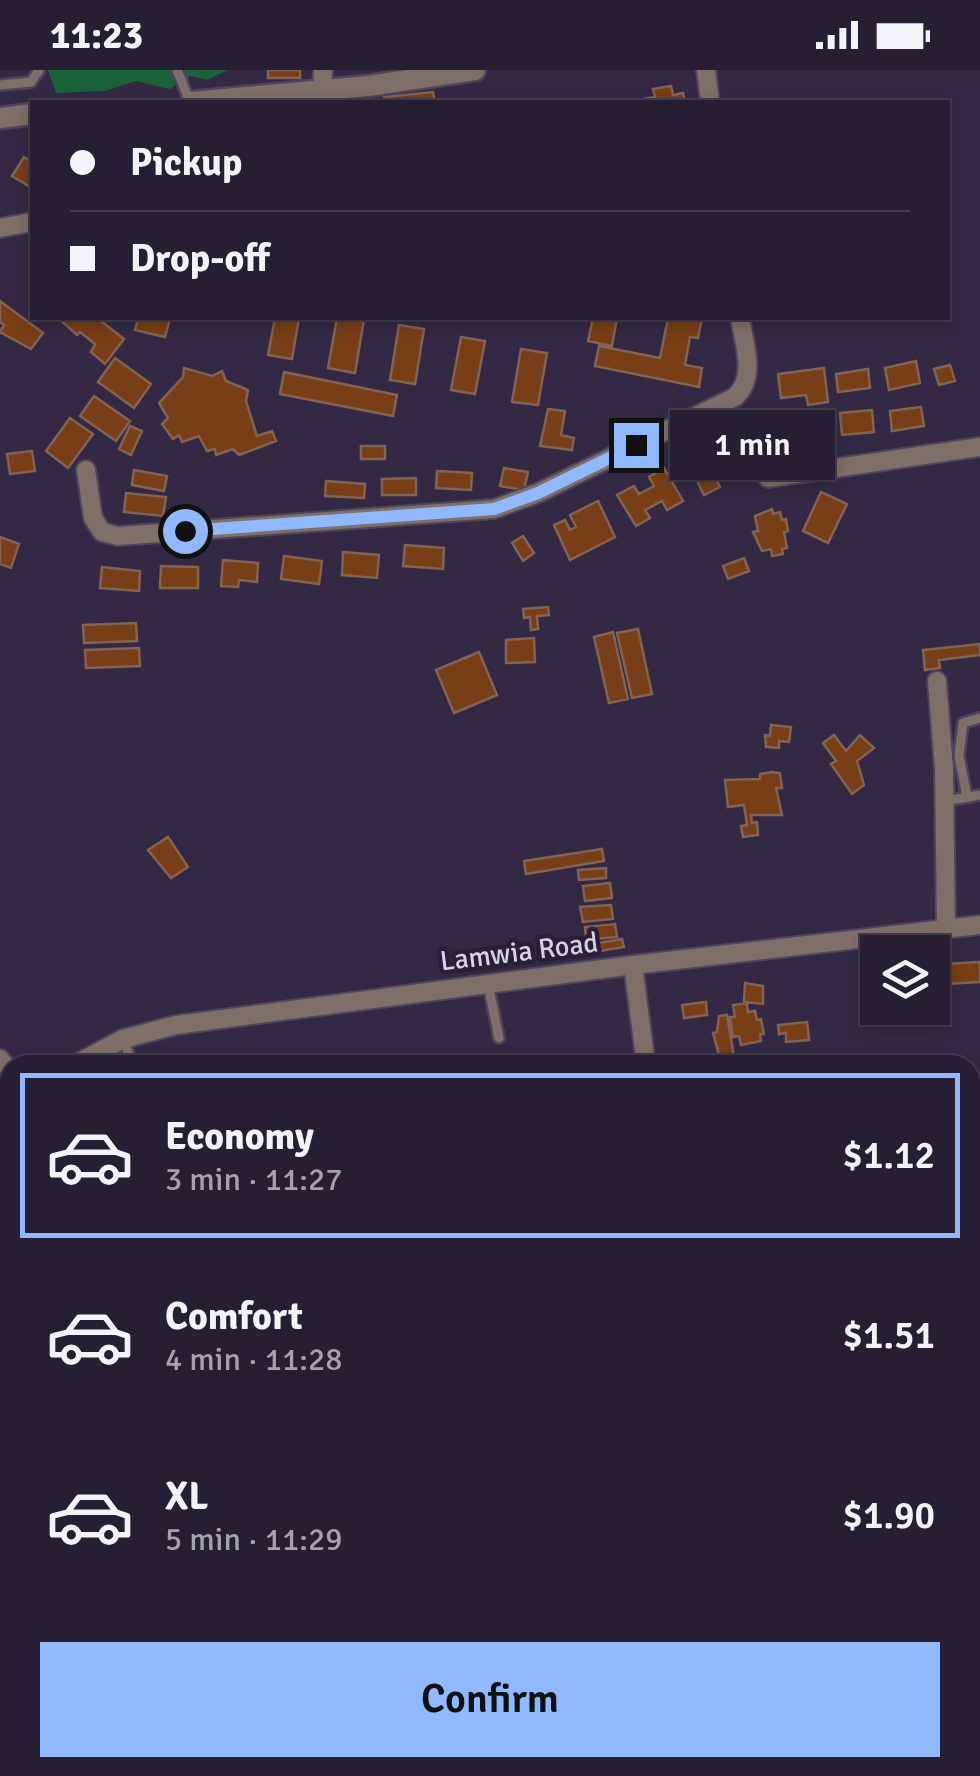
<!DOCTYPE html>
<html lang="en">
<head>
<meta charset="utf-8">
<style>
  body { margin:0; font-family:Signika,sans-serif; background:#322c3f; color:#f1f3f6; height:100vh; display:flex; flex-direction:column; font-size:38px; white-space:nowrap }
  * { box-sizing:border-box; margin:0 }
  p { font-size:32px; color:#a4a2ac }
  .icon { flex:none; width:55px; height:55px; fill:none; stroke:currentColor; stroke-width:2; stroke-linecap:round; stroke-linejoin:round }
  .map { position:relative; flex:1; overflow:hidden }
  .sheet { position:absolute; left:0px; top:985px; width:980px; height:722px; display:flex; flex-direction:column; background:#261f33; border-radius:30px 30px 0 0; box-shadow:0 5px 15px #0003,0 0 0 2px #423d4e }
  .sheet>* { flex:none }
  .top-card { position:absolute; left:30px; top:30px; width:920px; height:220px; border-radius:0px; box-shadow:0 5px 15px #0003,0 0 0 2px #423d4e; display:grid; align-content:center; height:220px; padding:0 40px; background:#261f33 }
  .controls { position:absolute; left:860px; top:865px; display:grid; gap:20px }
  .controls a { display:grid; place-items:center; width:90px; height:90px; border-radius:0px; background:#261f33; box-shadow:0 5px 15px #0003,0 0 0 2px #423d4e; font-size:50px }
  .end { position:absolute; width:45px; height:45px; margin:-22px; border:12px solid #8fb8fd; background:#111; box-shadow:0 0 0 5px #111 }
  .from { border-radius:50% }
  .bubble { position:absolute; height:70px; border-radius:0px; background:#261f33; box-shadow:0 5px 15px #0003,0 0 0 2px #423d4e; font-size:32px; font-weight:600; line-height:70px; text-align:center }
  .top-card b { display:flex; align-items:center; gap:35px; height:95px; font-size:38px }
  .top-card b+b { border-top:2px solid #423d4e }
  .top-card i { width:25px; height:25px; background:#f1f3f6 }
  ul { padding:18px 0 0; list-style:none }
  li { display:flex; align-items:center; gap:30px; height:165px; margin:0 20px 15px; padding:0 20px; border:5px solid transparent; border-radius:0px }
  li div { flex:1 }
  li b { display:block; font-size:38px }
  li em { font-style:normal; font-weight:600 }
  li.active { border-color:#8fb8fd }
  li>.icon { width:90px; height:90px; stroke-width:1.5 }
  .button { display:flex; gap:20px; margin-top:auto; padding:20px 40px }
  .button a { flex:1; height:115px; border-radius:0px; background:#8fb8fd; color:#111; font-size:40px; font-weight:600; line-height:115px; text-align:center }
  .status { display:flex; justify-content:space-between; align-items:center; height:70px; padding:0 50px; background:#261f33; direction:ltr }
  .status svg { height:28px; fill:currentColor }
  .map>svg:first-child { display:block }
</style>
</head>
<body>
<div class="status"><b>11:23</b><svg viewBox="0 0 49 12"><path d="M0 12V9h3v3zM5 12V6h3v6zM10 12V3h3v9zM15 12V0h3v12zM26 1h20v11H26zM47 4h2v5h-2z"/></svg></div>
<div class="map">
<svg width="980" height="1706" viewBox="0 0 980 1706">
  <rect width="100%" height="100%" fill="#332944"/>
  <!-- green -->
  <path fill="#1c6238" d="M48 0H228L207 10 190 6 170 19 136 11 104 21 56 23Z
    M0 1390 10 1397V1698H499L512 1706H0Z"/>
  <!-- building -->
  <path fill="#773e17" stroke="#836351" stroke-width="2.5" d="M268 0H300V8H268Z
    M671 16 673 25 683 23 685 32H644L643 29 655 27 653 19Z
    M433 22 435 32H385L384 27Z
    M24 87 32 92V118L12 106Z
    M0 231 43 263 31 279 0 262 4 255 0 252Z
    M58 248H97L124 269 105 294 91 282 95 274 80 262 77 265Z
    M138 248H170L165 267 135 260Z
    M275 248H299L292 289 268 285Z
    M337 248 364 249 355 303 328 298Z
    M593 248H617L612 276 588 271Z
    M668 248H702L698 268 690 267 685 295 702 298 699 317 595 296 599 276 660 288Z
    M399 255 424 259 415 314 390 310Z
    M461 267 485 271 475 324 451 320Z
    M521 279 547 283 538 335 512 332Z
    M115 288 151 314 134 338 98 312Z
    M916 291 920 313 889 320 885 298Z
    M950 295 955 311 939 315 934 299Z
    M184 298 212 306 222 301 226 311 248 320 246 331 257 366 272 361 276 371 239 385 233 379 216 385 215 379 207 381 199 366 182 372 179 365 173 369 162 354 168 348 159 333 183 307Z
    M824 298 828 332 808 335 806 325 781 328 778 304Z
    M868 299 870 318 838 322 836 304Z
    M284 302 397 325 393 346 280 324Z
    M94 326 130 351 116 371 80 346Z
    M921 337 924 356 892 361 890 341Z
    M548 339 565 341 561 365 574 368 572 380 540 376Z
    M872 340 874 362 842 365 840 343Z
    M70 348 93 364 68 398 46 381Z
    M821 349 825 385 808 387 807 377 789 379 790 391 772 393 768 355 786 353 787 364 790 359 801 358V363L806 362 805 350Z
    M130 356 142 361 131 385 119 379Z
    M733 364 751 400 736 407 730 397 714 405 720 417 704 425 686 389 701 381 706 391 710 388 708 384 717 379 719 384 723 382 718 372Z
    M361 376H385V389H361Z
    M32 381 35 401 10 404 7 384Z
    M504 398 528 402 524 420 500 416Z
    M664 398 683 431 667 440 662 431 645 440 650 448 636 456 617 425 634 416 639 424 654 416 649 407Z
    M134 400 167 406 164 421 132 415Z
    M437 401 472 403 471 420 436 418Z
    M416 408V425H382V409Z
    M326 411 365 414 364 428 325 426Z
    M821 422 847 434 828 473 803 461Z
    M126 423 166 427 163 446 124 442Z
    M598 431 615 467 570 490 554 455 565 450 570 460 576 457 570 445Z
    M772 439 773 444 780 442 782 450 786 449 788 461 784 462 787 478 782 479 783 484 772 486 771 479 762 481 753 462 758 461 755 446Z
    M523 466 534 483 523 491 512 473Z
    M0 467 19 474 11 498 0 494Z
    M405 475 444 478 443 499 403 496Z
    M343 482 379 485 377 508 342 505Z
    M284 486 322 491 319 514 281 509Z
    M744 488 749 501 728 509 723 496Z
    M223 490 258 493 257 512 239 510 238 517 221 516Z
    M161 496 198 497V518H160Z
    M102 497 140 501 139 521 100 518Z
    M548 537 549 545 537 546 538 559 531 560 530 547 524 548 523 539Z
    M136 553 137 571 84 573 83 555Z
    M638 559 652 624 632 628 617 563Z
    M613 562 628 629 609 633 594 567Z
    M534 568 535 592 506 593V570Z
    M980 574V585L939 590 940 598 925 600 923 580Z
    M139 578 140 596 86 598 85 580Z
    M479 582 497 625 454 643 436 600Z
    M771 655 791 657 789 672 779 671V678L766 677 765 665 770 666Z
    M834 665 846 681 860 665 874 678 857 691 864 715 852 724 831 694 836 691 823 673Z
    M772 702 780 703 782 718H776L782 745H751L752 753 757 752 758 765 743 767 741 756 747 755 744 735 728 737 725 710 760 709V704Z
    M168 767 188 797 171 808 148 780Z
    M602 779 604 791 526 804 524 791Z
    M606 798V808L579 810 578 800Z
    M610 813 612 828 585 831 583 816Z
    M611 835 613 849 583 852 580 837Z
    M615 854 617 867 586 870 585 857Z
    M622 869 624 877 588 883 587 875Z
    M980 892V912L947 914 945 894Z
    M745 913 763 916V934L744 932Z
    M706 932 707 945 684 948 682 935Z
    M747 933 748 942 755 941 757 950 761 949 764 964H760L761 971 741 975 739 966 733 967 730 947H735L733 935Z
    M727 945 734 987 720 989 713 963 717 962 719 946Z
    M807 952 809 970 786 972V963L779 964 778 955Z
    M970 1497 980 1499V1549L970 1547Z
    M0 1520 10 1524V1556L0 1552Z
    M168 1698H200L204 1699 201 1706H181Z"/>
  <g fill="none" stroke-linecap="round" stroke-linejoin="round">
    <!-- service casing -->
    <g stroke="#4d445e" stroke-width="14">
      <path id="service" d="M177 0 190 32
        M0 15 31 12 39 0
        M967 727 959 686 963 653 980 648
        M945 731 980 725
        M488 914 499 968
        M123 969 133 995"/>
    </g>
    <!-- minor casing -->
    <g stroke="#4d445e" stroke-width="22">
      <path id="minor" d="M706 0 710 32
        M322 20 323 0
        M0 158 32 152
        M86 400 93 448 102 462 118 466 494 439 538 423 735 327C757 307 744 273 740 248
        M768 408 980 377
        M937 611 944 699 946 860
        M633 895 646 995
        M0 989 10 1001
        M74 995 123 969 176 955 633 895 980 855
        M0 1051 10 1041
        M0 1377 10 1383
        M970 1425 980 1426
        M10 1437 1 1443 10 1465
        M61 1698 76 1706
        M533 1698 546 1706
        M283 1706 290 1698
        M777 1706 783 1698"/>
    </g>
    <!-- tertiary casing -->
    <g stroke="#4d445e" stroke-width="25">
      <path id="tertiary" d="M191 32 368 16 475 0
        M0 48 32 44"/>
    </g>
    <!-- service -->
    <use href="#service" stroke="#7f6f68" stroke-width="9"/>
    <!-- minor -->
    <use href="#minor" stroke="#7f6f68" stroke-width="18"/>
    <!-- tertiary -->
    <use href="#tertiary" stroke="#7f6f68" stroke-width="20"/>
  </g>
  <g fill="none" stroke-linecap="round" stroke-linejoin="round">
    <!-- route -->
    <path stroke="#8fb8fd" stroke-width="12" d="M185 461 494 439 538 423 636 375"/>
  </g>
  <g text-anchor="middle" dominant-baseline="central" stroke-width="9" stroke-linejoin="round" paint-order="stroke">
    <!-- street labels -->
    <g font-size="28" fill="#d8d3e4" stroke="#291f39">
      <text transform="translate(519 882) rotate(-7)">Lamwia Road</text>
    </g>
  </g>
</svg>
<div class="controls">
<a><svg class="icon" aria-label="layers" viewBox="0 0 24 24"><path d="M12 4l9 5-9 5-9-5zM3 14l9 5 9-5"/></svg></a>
</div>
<i class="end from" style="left:185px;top:461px"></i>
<i class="end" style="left:636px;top:375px"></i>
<div class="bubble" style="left:670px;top:340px;width:165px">1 min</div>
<div class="top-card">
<b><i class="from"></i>Pickup</b>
<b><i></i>Drop-off</b>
</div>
<section class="sheet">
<ul>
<li class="active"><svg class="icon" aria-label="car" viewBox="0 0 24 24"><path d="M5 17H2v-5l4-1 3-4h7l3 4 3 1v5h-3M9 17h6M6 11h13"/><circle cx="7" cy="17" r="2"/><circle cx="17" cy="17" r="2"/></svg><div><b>Economy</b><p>3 min · 11:27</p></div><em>$1.12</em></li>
<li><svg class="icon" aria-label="car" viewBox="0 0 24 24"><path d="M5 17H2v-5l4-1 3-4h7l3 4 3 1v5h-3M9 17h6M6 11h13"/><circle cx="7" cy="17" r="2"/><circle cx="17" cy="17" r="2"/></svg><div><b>Comfort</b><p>4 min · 11:28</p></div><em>$1.51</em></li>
<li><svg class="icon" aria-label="car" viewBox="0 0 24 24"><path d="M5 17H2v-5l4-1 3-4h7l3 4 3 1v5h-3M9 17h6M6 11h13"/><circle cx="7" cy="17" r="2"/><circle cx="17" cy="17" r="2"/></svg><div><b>XL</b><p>5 min · 11:29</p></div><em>$1.90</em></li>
</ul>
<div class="button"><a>Confirm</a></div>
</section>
</div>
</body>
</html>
